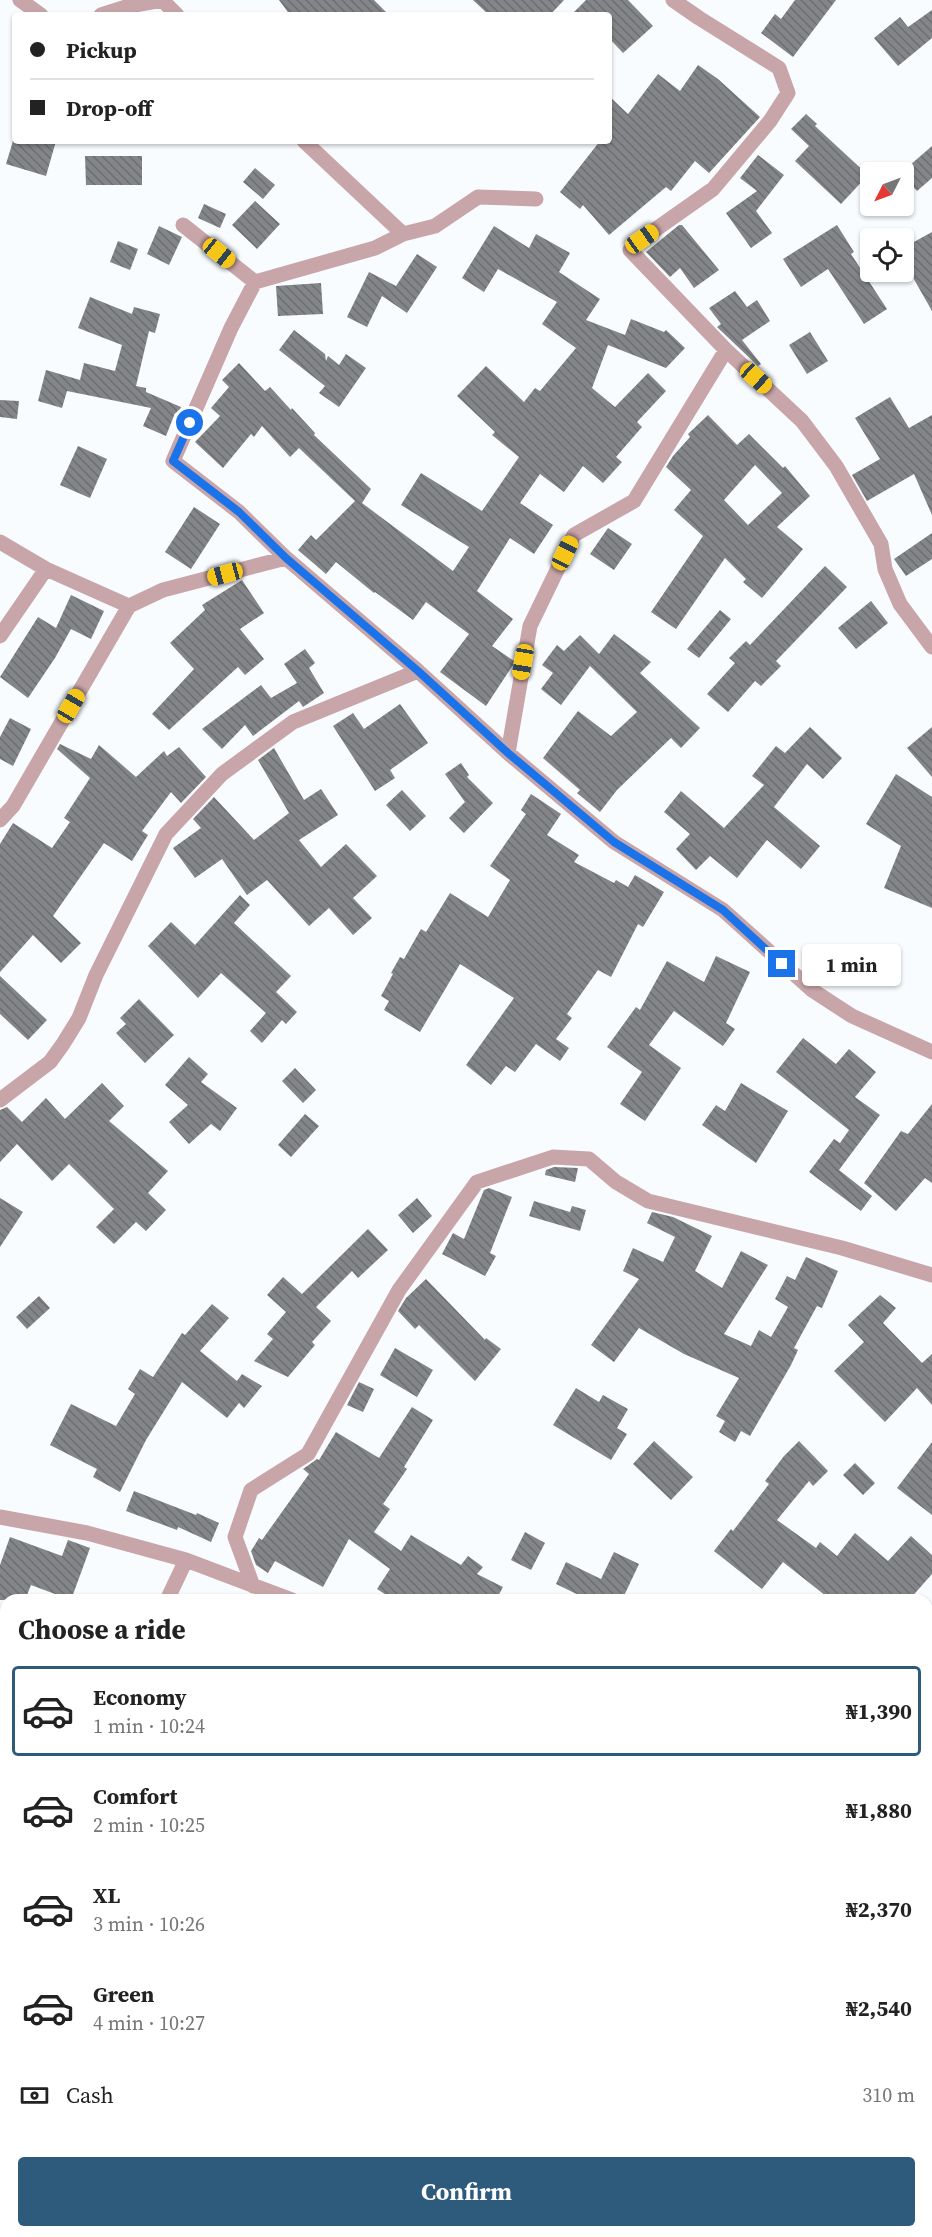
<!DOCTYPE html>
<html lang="en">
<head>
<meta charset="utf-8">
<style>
  body { margin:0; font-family:"Source Serif 4",serif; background:#f6f6f6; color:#222; height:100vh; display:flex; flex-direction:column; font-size:22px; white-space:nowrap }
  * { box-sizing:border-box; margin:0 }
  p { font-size:20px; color:#767676 }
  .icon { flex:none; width:33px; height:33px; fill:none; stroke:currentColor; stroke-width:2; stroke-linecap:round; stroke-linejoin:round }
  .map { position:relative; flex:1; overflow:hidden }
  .drawer { position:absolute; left:0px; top:1594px; width:933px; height:644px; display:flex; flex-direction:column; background:#fff; border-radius:18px 18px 0 0; box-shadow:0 2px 4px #0004 }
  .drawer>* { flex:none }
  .banner { position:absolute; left:12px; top:12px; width:600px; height:132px; border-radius:6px; box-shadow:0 2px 4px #0004; display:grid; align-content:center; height:132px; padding:0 18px; background:#fff }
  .needle { width:39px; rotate:228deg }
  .fabs { position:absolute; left:860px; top:162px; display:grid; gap:12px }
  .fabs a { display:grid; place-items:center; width:54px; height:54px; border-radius:6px; background:#fff; box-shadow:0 2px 4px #0004; font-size:30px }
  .end { position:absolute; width:27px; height:27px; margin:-14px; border:8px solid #1a73e8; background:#fff; box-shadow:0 0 0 3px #fff }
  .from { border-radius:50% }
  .bubble { position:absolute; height:42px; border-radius:6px; background:#fff; box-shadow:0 2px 4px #0004; font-size:20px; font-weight:700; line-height:42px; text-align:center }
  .car { position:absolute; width:18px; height:36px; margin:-18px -9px; border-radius:8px; box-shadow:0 0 4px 2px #0007; background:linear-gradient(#f5c518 24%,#345 0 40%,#f5c518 0 76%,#345 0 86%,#f5c518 0) }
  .banner b { display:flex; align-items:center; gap:21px; height:57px; font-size:22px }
  .banner b+b { border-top:2px solid #e0e0e0 }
  .banner i { width:15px; height:15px; background:#222 }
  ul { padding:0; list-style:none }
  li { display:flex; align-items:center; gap:18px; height:90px; margin:0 12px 9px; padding:0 6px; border:3px solid transparent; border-radius:6px }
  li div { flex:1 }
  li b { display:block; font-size:22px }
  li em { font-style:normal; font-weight:700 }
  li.current { border-color:#2e5b7b }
  li>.icon { width:54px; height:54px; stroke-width:1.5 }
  h2 { padding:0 18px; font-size:27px; line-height:72px }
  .pay { display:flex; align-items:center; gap:15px; height:66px; padding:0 18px; font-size:22px }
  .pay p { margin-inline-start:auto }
  .button { display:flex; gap:12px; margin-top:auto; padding:12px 18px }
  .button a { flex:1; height:69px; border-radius:6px; background:#2e5b7b; color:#fff; font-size:24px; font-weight:700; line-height:69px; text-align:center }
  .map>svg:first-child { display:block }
</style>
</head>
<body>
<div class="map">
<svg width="932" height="2237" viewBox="0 0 932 2237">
  <defs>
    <pattern id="building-back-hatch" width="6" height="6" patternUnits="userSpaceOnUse" patternTransform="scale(1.5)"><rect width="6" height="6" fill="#838588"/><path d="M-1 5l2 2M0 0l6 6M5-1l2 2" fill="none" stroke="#6c6e70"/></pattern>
  </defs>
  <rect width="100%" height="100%" fill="#f9fcfe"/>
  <!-- building -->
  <path fill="url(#building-back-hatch)" fill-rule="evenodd" d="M279 0H374L389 15H290Z
    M473 0H564L550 15H489Z
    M586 0H628L653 26 623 53 609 38V15H571Z
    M795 0H836L793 57 761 33 775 14 781 19Z
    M932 10V38L898 66 874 38 900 17 908 27Z
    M698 65 718 79 760 117 709 173 695 161 671 191 666 187 609 235 583 205 580 209 560 192 600 141H609V96L628 114 658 74 680 91Z
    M806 114 817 124 815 126 868 175 841 204 795 161 809 146 791 129Z
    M13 141H56L46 176 6 164Z
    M932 146V178L917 191 903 176 902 172Z
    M758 155 784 175 756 211 772 233 751 248 726 213 757 191 740 178Z
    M85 156H142V185H86Z
    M255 168 275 185 263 199 243 182Z
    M255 201 280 224 257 249 232 225Z
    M204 204 226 214 220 228 198 218Z
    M679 225H682L719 270 694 288 680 268 670 277 646 252Z
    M837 225 854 252 851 254 887 309 864 324 828 269 801 287 783 259Z
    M159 226 182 237 169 265 147 254Z
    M494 226 529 248 536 234 570 253 559 272 600 299 586 320 625 335 631 319 664 332 666 330 685 348 666 368 608 345 592 388 615 407 648 373 666 391 637 422 642 427 616 457 622 462 603 483 583 466 564 492 540 474 520 503 553 525 534 554 510 538 477 591 513 619 492 646 514 661 513 665 486 706 440 672 469 634 426 602 413 620 375 592 374 593 336 562 326 574 298 550 311 535 316 540 355 501 299 448 290 457 262 426 254 437 251 434 223 468 195 442 220 416 211 408 229 387 222 380 239 363 265 391 270 387 291 410 292 408 315 433 314 435 371 489 362 503 453 571 469 547 401 505 421 473 482 511 519 457 492 435 495 432 457 396 486 366 524 402 535 388 540 391 576 348 542 324 557 302 498 269 484 292 462 278Z
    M932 232V311L903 260V248Z
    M118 241 138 249 130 270 110 262Z
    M417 254 437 267 407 313 382 296 367 327 347 317 369 272 396 286Z
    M321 283 323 314 278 316 276 286Z
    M735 291 747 307 757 300 770 321 742 340 761 364 758 366 717 327 721 324 709 308Z
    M90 297 132 314 134 307 160 314 155 333 149 331 136 386 146 388V392L181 407 179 414 175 413 166 436 143 426 151 408 67 391 62 408 38 401 46 370 80 380 84 363 115 371 122 345 78 328Z
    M294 330 325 354 326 361 328 356 339 365 346 354 366 368 339 407 319 393 325 386 279 350Z
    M810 332 828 361 807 374 789 345Z
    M890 397 909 428 932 415V515L914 474 867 501 852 475 880 459 855 418Z
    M0 400 19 401 17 419 0 417Z
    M708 415 737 445 749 434 783 468 785 466 810 496 777 527 803 549 762 598 743 582 746 579 725 558 676 629 651 612 703 536 674 510 691 490 666 467 673 456 690 437 688 434ZM755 465 782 493 748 525 724 500Z
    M78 446 107 459 90 498 60 485Z
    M194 507 220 524 191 569 165 552Z
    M608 528 632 544 614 570 590 554Z
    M932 533V559L906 576 894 559Z
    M825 566 847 587 776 661 781 666 761 686 755 681 728 712 707 694 735 663 729 658 746 641 750 645Z
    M242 580 264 613 240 629 264 659 245 675 238 667 169 730 152 714 194 669 170 643 205 610 202 605Z
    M71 595 104 611 91 639 71 629 55 658 28 698 0 677 38 617 56 628Z
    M871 601 888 623 856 649 838 628Z
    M720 610 731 619 699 658 687 649Z
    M614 634 651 662 640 673 700 728 681 748 671 738 617 790 600 812 577 793 580 790 543 758 578 711 611 736 637 712 590 666 561 705 541 689 553 673 542 665 557 645 564 651 580 635 599 654Z
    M305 649 315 663 309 668 324 693 303 707 299 701 253 736 245 725 222 749 202 729 261 685 271 698 297 683 284 664Z
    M400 704 428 743 390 770 395 778 375 791 333 726 353 713 364 729Z
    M10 718 31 729 13 766 0 759V737Z
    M810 727 842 758 823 779 807 764 774 807 820 846 801 869 767 840 737 878 710 856 696 870 676 849 690 834 664 812 681 791 724 828 764 785 752 776 776 746 785 753Z
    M932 727V777L907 748Z
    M60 744 91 759 99 745 136 777 164 751 167 756 179 747 206 777 181 803 171 792 142 831 148 835 132 861 104 843 53 916 81 943 61 963 33 935 0 972V844L13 823 52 848 70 822 64 818 90 778 57 749Z
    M274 748 304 800 321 789 338 815 299 840 321 867 346 844 377 876 353 898 372 918 353 935 329 908 309 926 267 880 247 895 222 859 195 878 173 848 201 828 193 819 214 797 254 840 289 813 258 760Z
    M461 763 469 775 467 777 493 803 464 833 449 818 465 802 445 774Z
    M896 774 932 797V908L884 888 901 846 866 824Z
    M402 790 426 816 410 831 386 805Z
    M531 794 561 814 547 835 579 855 574 862 614 883 616 880 628 887 635 875 664 892 643 927 638 924 611 977 598 970 567 1014 572 1018 556 1039 569 1048 560 1061 536 1044 515 1072 506 1066 491 1085 466 1065 514 998 460 964 420 1032 384 1010 389 1001 381 996 393 974 391 973 400 957 404 959 421 929 426 932 450 893 488 917 510 880 490 866 526 814 521 810Z
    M240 895 250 905 234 923 291 976 276 992 297 1012 286 1024 282 1020 262 1043 250 1031 266 1013 221 973 198 998 148 946 171 922 195 945Z
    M716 956 750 972 726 1023 735 1029 723 1046 674 1011 649 1045 681 1068 645 1121 620 1104 642 1072 607 1047 636 1007 640 1010 667 961 704 982Z
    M0 976 47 1020 28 1040 0 1014Z
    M139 999 174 1035 145 1063 116 1033 126 1024 120 1018Z
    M803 1038 836 1064 849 1049 876 1072 855 1097 880 1115 839 1170 872 1196 861 1211 809 1172 834 1139 840 1143 849 1130 776 1072Z
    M189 1057 208 1074 201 1082 237 1108 220 1131 211 1124 189 1144 169 1122 188 1105 165 1085Z
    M295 1068 316 1090 303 1103 282 1081Z
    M102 1083 124 1106 109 1121 168 1171 148 1193 166 1210 146 1231 136 1222 114 1244 96 1227 114 1209 69 1164 52 1181 17 1144 0 1162V1110L7 1107 22 1122 46 1098 65 1119Z
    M741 1083 788 1111 756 1163 702 1125 716 1105 725 1111Z
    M932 1104V1183L925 1178 896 1211 864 1183 901 1131 908 1134Z
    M305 1114 319 1126 291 1157 278 1145Z
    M554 1167 578 1168 575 1182 545 1175 546 1170Z
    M489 1188 512 1197 490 1253 496 1256 485 1276 442 1254 453 1233 464 1239 484 1190Z
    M0 1198 23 1212 0 1247Z
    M417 1198 432 1216 413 1233 398 1215Z
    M534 1201 570 1212 572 1206 586 1210 580 1231 529 1216Z
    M652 1212 673 1217 712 1236 695 1271 722 1288 741 1251 768 1265 724 1334 751 1346 759 1330 771 1337 788 1307 775 1299 787 1276 795 1280 806 1257 838 1271 822 1308 817 1306 794 1348 798 1350 791 1365 750 1436 741 1431 735 1442 719 1432 725 1421 716 1416 739 1378 684 1354 639 1328 614 1362 591 1345 639 1279 623 1271 633 1248 663 1262 675 1237 647 1223Z
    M368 1229 388 1250 358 1278 352 1271 316 1307 331 1321 312 1342 315 1345 288 1377 254 1361 273 1339 267 1334 286 1312 267 1295 283 1277 302 1294Z
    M426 1279 485 1340 486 1338 501 1349 475 1381 419 1325 415 1329 398 1311 406 1298Z
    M880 1295 896 1308 883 1323 922 1363 932 1354V1405L917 1388 885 1422 834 1371 864 1342 848 1325Z
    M39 1296 50 1308 27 1329 16 1317Z
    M212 1304 229 1318 200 1351 237 1381 242 1374 262 1386 244 1408 239 1403 227 1418 182 1382 146 1440 120 1492 93 1477 97 1469 50 1445 71 1404 116 1426 135 1394 128 1389 140 1369 153 1377 182 1333 185 1335Z
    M395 1348 433 1370 417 1397 380 1375Z
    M359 1382 374 1389 363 1412 347 1405Z
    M576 1388 599 1402 603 1395 628 1409 617 1428 627 1434 611 1460 553 1425Z
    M412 1407 433 1420 404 1467 407 1469 383 1504 390 1509 374 1532 401 1551 411 1535 461 1565 468 1556 483 1567 477 1574 503 1587 496 1600H394L377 1589 390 1569 349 1539 323 1587 275 1561 268 1573 256 1565 251 1551 259 1538 262 1540 309 1474 303 1469 317 1459 319 1460 336 1432 379 1458Z
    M654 1441 693 1477 671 1500 633 1464Z
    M799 1441 828 1471 813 1486 809 1481 777 1520 816 1548 820 1542 837 1556 855 1533 888 1561 911 1536 932 1555V1574L909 1600H831L783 1562 762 1589 714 1551 731 1529 733 1531 769 1484 765 1481 784 1456Z
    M932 1442V1515L897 1488Z
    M855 1463 875 1483 863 1495 843 1475Z
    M134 1491 196 1515 197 1513 219 1523 211 1542 178 1527 177 1530 126 1511Z
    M525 1532 545 1543 531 1570 511 1560Z
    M10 1537 62 1556 68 1540 90 1548 71 1600 31 1585 25 1600H0V1565Z
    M614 1552 639 1564 622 1600H589L556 1584 566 1562 601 1579Z"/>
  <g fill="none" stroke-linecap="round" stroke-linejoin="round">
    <!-- minor -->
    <path stroke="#c8a5a9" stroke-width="15" d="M20 0 41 15
      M673 0 699 18 779 68 788 93 770 121 713 189 642 239 630 250 726 350 802 421 836 466 881 544 885 569 900 604 932 647
      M101 15 129 6 162 0 177 15
      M304 141 403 234
      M183 225 255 282 231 328 173 461 239 512 286 558
      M255 282 375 248 403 234 435 226 478 197 536 199
      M0 542 46 569 129 606 163 590 286 558 418 671 508 753 614 842 723 910 812 990 852 1016 932 1052
      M0 636 46 569
      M508 753 530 626 574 535 634 501 726 350
      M0 820 13 806 129 606
      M0 1100 50 1062 63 1044 79 1018 96 975 166 834 222 774 293 722 418 671
      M0 1517 87 1533 186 1560 292 1600
      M253 1586 235 1537 251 1490 308 1454 399 1290 477 1182 553 1157 589 1159 616 1182 648 1201 842 1248 932 1275
      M167 1600 186 1560
      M927 1767 932 1760
      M0 1859 6 1863
      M927 1886 932 1890
      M0 2204 6 2205
      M122 2232 123 2237
      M473 2232 477 2237
      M752 2235 757 2237"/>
  </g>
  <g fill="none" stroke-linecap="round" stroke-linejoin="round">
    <!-- route -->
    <path stroke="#1a73e8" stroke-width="8" d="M190 423 173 461 239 512 286 558 418 671 508 753 614 842 723 910 782 964"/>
  </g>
</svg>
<div class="fabs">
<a><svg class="needle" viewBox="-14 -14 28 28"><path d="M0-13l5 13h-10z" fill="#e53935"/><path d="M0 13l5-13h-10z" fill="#767676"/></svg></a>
<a><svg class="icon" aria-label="locate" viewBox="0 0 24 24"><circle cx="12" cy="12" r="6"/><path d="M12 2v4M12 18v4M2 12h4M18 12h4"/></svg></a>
</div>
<i class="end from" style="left:190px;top:423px"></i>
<i class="end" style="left:782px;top:964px"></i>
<div class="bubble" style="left:802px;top:944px;width:99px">1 min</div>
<i class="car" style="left:642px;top:239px;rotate:55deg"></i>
<i class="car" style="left:219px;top:253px;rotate:129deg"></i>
<i class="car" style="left:756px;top:378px;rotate:132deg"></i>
<i class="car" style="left:565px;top:553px;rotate:26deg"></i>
<i class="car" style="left:225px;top:574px;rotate:255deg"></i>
<i class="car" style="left:523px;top:662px;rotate:190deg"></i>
<i class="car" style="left:71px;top:706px;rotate:30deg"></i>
<div class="banner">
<b><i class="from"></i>Pickup</b>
<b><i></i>Drop-off</b>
</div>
<section class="drawer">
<h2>Choose a ride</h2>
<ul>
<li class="current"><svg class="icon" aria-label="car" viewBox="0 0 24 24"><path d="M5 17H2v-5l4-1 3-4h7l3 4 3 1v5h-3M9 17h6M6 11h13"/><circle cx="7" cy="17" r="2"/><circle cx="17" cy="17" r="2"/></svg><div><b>Economy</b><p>1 min · 10:24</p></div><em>₦1,390</em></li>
<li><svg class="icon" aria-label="car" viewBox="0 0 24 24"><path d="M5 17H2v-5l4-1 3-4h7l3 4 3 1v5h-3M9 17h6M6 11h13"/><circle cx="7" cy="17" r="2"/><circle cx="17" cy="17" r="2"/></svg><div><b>Comfort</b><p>2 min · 10:25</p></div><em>₦1,880</em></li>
<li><svg class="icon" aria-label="car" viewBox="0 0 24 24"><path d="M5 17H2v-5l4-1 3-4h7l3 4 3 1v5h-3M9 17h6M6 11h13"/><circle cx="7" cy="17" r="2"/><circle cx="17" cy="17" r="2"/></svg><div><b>XL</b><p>3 min · 10:26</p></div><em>₦2,370</em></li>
<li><svg class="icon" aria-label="car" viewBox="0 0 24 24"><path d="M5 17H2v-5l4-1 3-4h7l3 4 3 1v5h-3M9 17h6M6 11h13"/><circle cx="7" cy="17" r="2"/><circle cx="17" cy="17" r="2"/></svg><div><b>Green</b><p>4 min · 10:27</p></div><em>₦2,540</em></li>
</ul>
<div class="pay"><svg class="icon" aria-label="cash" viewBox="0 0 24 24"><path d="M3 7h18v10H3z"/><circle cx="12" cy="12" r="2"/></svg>Cash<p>310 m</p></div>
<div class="button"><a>Confirm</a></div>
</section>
</div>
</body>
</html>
